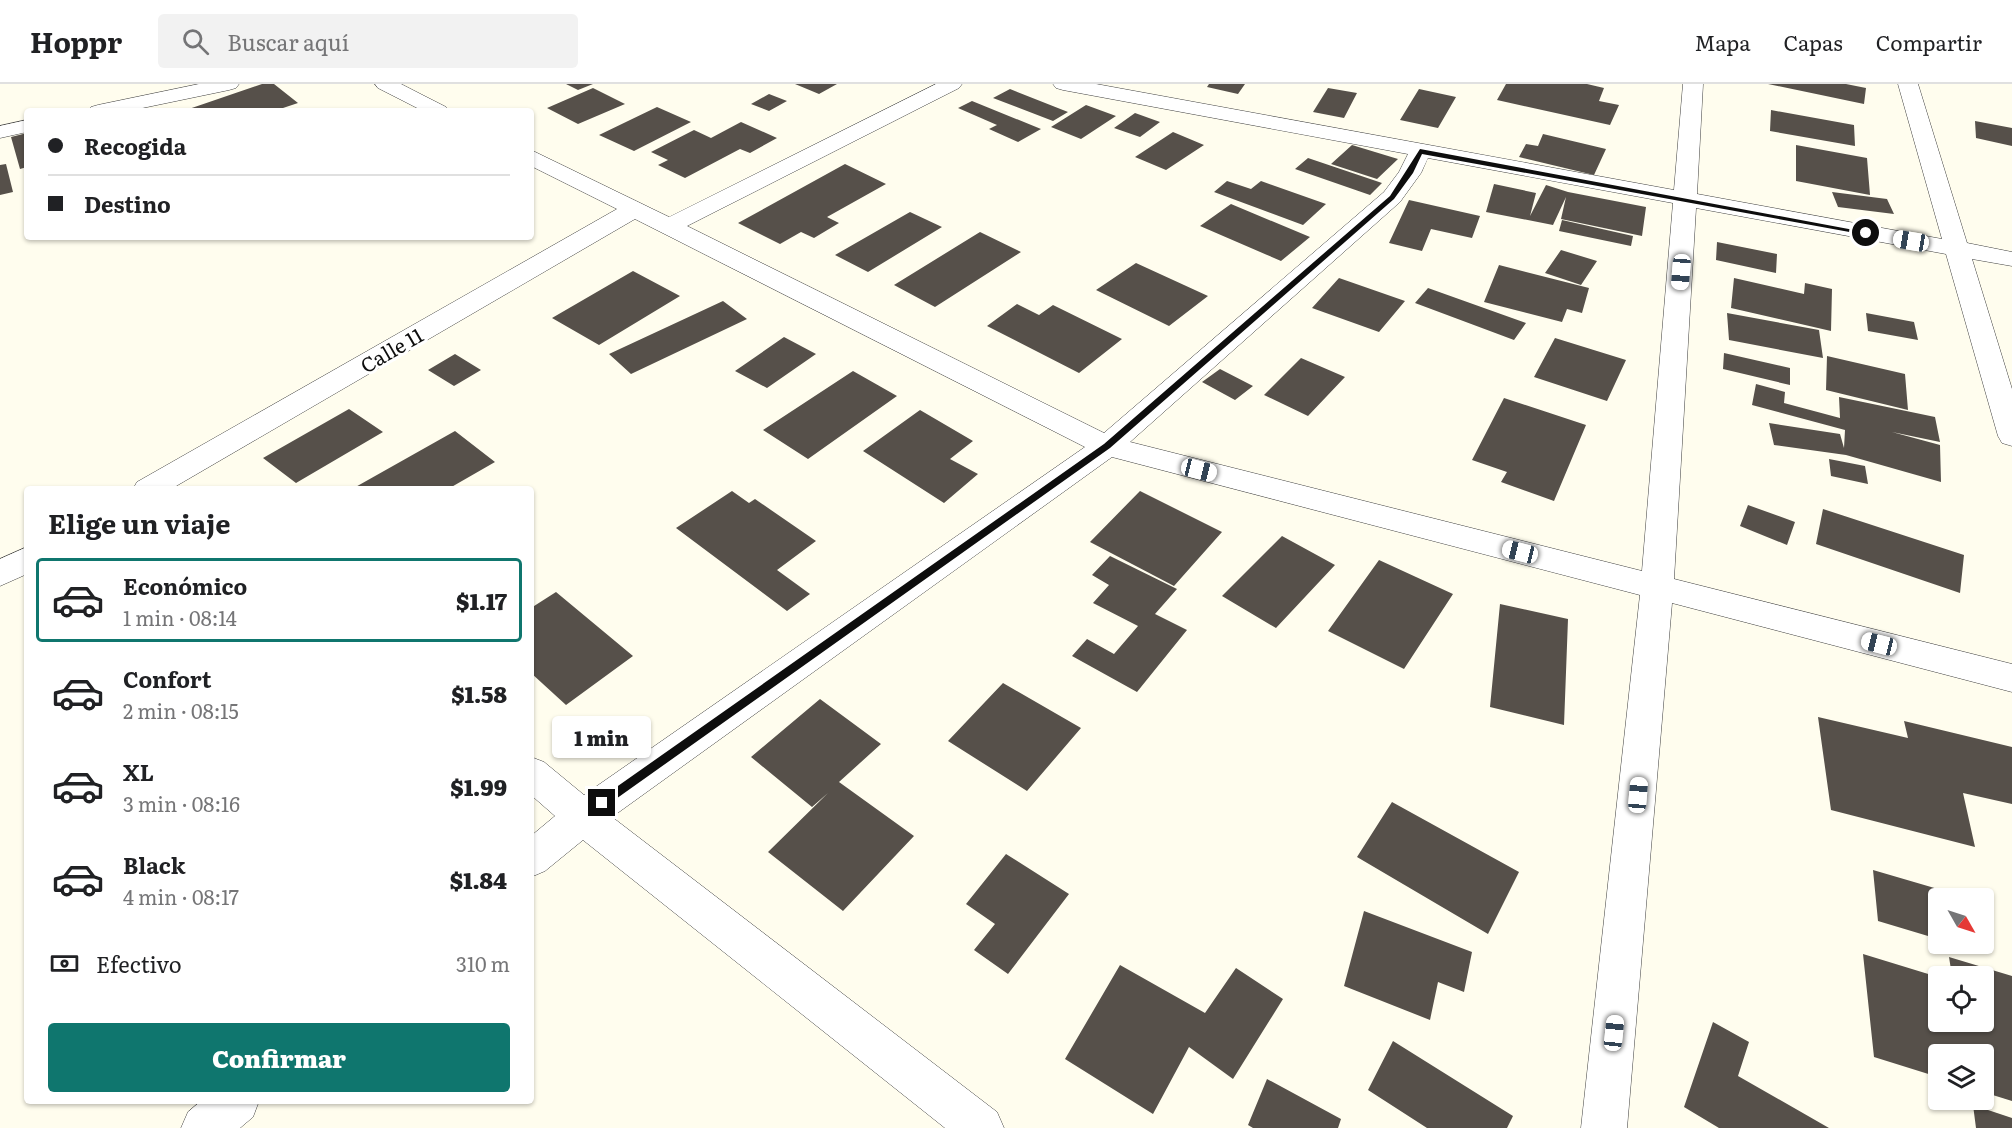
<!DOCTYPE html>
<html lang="es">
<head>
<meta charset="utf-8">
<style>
  body { margin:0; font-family:Literata,serif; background:#f2f2f2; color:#202124; height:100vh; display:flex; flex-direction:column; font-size:22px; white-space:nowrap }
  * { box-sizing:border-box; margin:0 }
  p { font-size:20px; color:#757577 }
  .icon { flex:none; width:33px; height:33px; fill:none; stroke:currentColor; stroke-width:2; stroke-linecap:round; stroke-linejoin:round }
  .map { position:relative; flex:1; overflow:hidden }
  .panel { position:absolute; left:24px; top:402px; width:510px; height:618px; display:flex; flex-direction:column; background:#fff; border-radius:6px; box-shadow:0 2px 4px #0004 }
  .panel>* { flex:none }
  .hud { position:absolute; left:24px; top:24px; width:510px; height:132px; border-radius:6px; box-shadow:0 2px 4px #0004; display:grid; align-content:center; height:132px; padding:0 24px; background:#fff }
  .needle { width:39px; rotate:129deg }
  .controls { position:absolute; left:1928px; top:804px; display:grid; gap:12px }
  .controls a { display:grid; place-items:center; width:66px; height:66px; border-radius:6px; background:#fff; box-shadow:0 2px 4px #0004; font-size:30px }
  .end { position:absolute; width:27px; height:27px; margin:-14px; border:8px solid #0d0d0d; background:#fff; box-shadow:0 0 0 3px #fff }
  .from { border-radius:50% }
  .bubble { position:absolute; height:42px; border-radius:6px; background:#fff; box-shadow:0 2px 4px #0004; font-size:20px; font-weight:800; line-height:42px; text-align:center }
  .car { position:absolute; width:18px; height:36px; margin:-18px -9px; border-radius:8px; box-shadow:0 0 4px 2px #0007; background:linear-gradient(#fff 24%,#345 0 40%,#fff 0 76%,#345 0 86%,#fff 0) }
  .hud b { display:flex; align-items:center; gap:21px; height:57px; font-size:22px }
  .hud b+b { border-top:2px solid #e0e0e0 }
  .hud i { width:15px; height:15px; background:#202124 }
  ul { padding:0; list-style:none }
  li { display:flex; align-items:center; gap:18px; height:84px; margin:0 12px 9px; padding:0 12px; border:3px solid transparent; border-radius:6px }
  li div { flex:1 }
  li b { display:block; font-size:22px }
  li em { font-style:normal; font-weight:800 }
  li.on { border-color:#0f766e }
  li>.icon { width:54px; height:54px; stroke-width:1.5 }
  h2 { padding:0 24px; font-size:27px; line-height:72px }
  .pay { display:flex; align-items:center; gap:15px; height:66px; padding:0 24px; font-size:22px }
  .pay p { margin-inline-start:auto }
  .primary-button { display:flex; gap:12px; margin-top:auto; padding:12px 24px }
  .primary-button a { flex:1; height:69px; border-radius:6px; background:#0f766e; color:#fff; font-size:24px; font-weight:800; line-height:69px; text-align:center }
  header { display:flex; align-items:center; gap:36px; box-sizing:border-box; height:84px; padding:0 30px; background:#fff; border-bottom:2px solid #e0e0e0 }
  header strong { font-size:28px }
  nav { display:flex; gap:33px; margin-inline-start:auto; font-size:21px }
  .search { width:420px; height:54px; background:#f2f2f2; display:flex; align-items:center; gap:15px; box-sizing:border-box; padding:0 21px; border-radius:6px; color:#757577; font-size:22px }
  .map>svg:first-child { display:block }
</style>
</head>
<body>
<header>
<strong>Hoppr</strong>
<div class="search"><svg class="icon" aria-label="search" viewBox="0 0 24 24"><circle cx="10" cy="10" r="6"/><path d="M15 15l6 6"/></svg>Buscar aquí</div>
<nav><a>Mapa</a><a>Capas</a><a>Compartir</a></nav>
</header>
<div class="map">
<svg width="2012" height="1044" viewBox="0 0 2012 1044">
  <rect width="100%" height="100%" fill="#fffdee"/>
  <!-- building -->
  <path fill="#56504a" d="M262 0H274L298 19 274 27H183Z
    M566 0H593L578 6Z
    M795 0H837L819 10Z
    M1209 0H1245L1238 10 1207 3Z
    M1506 0H1587L1604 4 1599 17 1619 21 1610 41 1497 16Z
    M1768 0H1846L1866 4 1864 20Z
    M593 4 625 20 578 40 547 24Z
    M1328 4 1357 9 1344 34 1313 28Z
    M1010 5 1068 28 1053 37 993 14Z
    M1419 5 1456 13 1438 44 1400 36Z
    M769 10 787 17 769 27 751 20Z
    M972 17 1041 45 1018 58 989 45 997 41 958 24Z
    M1086 21 1116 32 1081 55 1051 43Z
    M657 23 691 38 634 67 599 51Z
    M1771 26 1854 41 1855 62 1770 47Z
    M1135 29 1160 38 1140 53 1114 44Z
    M1975 37 2012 44V62L1976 54Z
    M741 38 777 54 750 69 740 65 685 94 658 81 668 76 651 68 694 46 711 54Z
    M1173 48 1204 61 1166 86 1135 73Z
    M27 49V83L20 85 11 53Z
    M1543 50 1606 65 1594 91 1519 73 1526 60 1538 62Z
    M1352 61 1398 75 1377 95 1331 80Z
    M1796 61 1867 74 1870 111 1796 97Z
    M1308 74 1382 99 1370 111 1295 85Z
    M6 80 13 108 0 111V81Z
    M845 80 886 100 827 133 839 139 814 154 801 148 780 160 738 139Z
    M1227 97 1251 105 1261 97 1326 120 1303 141 1214 108Z
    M1494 100 1536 109 1530 132 1546 101 1568 108 1646 123 1642 152 1561 135 1566 113 1553 141 1486 128Z
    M1832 108 1887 115 1894 130 1838 123Z
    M1409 116 1480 132 1472 154 1431 145 1422 167 1389 159Z
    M1231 120 1310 153 1281 177 1200 142Z
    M910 128 942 143 868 188 835 171Z
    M1562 136 1633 152 1631 162 1559 147Z
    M980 148 1021 168 935 223 894 201Z
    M1717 158 1777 170 1776 189 1716 176Z
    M1561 166 1597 177 1581 201 1545 189Z
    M1136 179 1208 212 1169 242 1096 206Z
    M1499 181 1589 204 1582 229 1567 225 1562 238 1484 218Z
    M633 187 680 212 599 261 552 234Z
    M1339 194 1405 217 1379 248 1312 224Z
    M1734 194 1804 210 1805 199 1832 205 1831 247 1731 224Z
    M1428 204 1526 239 1514 256 1415 219Z
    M723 217 747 235 631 290 609 270Z
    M1017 220 1039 231 1053 221 1122 255 1079 289 987 242Z
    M1727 229 1819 246 1823 274 1729 256Z
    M1866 229 1914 238 1918 256 1868 247Z
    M784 253 816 270 767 304 735 287Z
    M1555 254 1626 276 1607 317 1534 293Z
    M1724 269 1790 284V301L1723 285Z
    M455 270 481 286 454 302 428 286Z
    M1827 272 1905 290 1908 326 1826 306Z
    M1301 274 1345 293 1308 332 1264 311Z
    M1220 285 1253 302 1235 316 1202 298Z
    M853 287 897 312 808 375 763 346Z
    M1756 300 1785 308 1784 319 1840 334 1839 313 1935 333 1940 358 1892 348 1940 361 1941 398 1846 371 1774 361 1769 339 1840 350 1844 364 1845 346 1752 321Z
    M1504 314 1586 341 1554 417 1501 398 1507 388 1472 376Z
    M349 325 383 348 296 399 263 374Z
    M920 326 973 357 950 375 978 390 944 419 863 367Z
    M455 347 495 378 448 405H352Z
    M1829 375 1865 382 1868 400 1831 392Z
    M732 407 749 419 755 415 816 457 777 486 810 510 787 527 676 444Z
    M1140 407 1222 448 1174 502 1090 458Z
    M1748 421 1795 438 1787 461 1740 442Z
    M1823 425 1964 471 1960 509 1816 460Z
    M1282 452 1335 481 1276 544 1222 512Z
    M1110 472 1177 505 1155 530 1187 546 1137 608 1072 572 1087 555 1114 570 1138 542 1093 519 1109 501 1092 491Z
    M1379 476 1453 510 1404 585 1328 547Z
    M556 508 633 572 566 621 531 589V524Z
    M1500 520 1568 535 1564 641 1490 623Z
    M1003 599 1081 644 1027 707 948 657Z
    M820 615 881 660 839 698 914 752 843 827 768 768 828 709 812 723 751 673Z
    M1818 633 1908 654 1904 637 2012 663V720L1963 709 1975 763 1831 726Z
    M1392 718 1519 788 1488 850 1357 773Z
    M1006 770 1069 810 1008 890 974 866 995 840 966 820Z
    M1873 786 1955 810 1956 814H1938V855L1878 837Z
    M1364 827 1472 868 1464 908 1438 898 1430 936 1344 902Z
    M1863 870 1938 893V938H1983V892H1952L1949 873 2012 892V1017L1983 1008V970H1938V993L1874 973Z
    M1120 881 1205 929 1236 884 1283 915 1233 995 1189 963 1153 1030 1065 975Z
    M1713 938 1749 958 1738 992 1829 1044H1719L1684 1023Z
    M1393 957 1513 1032 1507 1044H1427L1368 1006Z
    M1267 995 1341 1035 1338 1044H1253L1248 1041Z
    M1973 1021 2012 1034V1044H1976Z"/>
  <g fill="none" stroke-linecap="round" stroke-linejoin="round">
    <!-- minor casing -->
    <g stroke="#404040" stroke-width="1">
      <path id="minor" d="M199 0H239L236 4 229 6 128 27H87L91 23 98 21Z
        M375 0H401L446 23 450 27H423L378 4Z
        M936 0H962L959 4 687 142 1104 349 1384 108 1399 88 1408 70 1063 6 1056 4 1053 0H1096L1674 106 1683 0H1703L1697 110 1942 155 1898 0H1918L1967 159 2012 168V182L1972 175 2012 305V362L2002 359 1998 352 1946 170 1696 124 1674 495 2012 580V608L1672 519 1627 1044H1581L1640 511 1112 373 612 733 997 1028 1004 1044H945L583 756 545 787 531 793V752L555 732 531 711V673L544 678 584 711 1085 363 635 135 171 405H133L137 398 617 125 531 82V66L669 133ZM1428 74 1673 119 1642 487 1130 358 1400 118 1421 89Z
        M27 36V48L0 54V42Z
        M27 463V490L0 502V475Z
        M201 1017H259L253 1033 240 1044H181L188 1028Z"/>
    </g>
    <!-- minor -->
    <use href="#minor" fill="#fff" fill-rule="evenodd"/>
  </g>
  <!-- route -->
  <path fill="#0d0d0d" d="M1420 65 1870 149 1866 151 1422 70 1413 89 1394 115 1110 364 606 722H598V716L1104 360 1390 112Z"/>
  <g text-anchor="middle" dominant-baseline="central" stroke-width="6" stroke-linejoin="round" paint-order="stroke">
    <!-- street labels -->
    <g font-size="20" fill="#0d0d0d" stroke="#fff">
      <text transform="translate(391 265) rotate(-30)">Calle 11</text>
    </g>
  </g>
</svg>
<div class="controls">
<a><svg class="needle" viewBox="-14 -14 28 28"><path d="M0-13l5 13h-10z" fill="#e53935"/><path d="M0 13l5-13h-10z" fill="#757577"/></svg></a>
<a><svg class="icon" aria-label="locate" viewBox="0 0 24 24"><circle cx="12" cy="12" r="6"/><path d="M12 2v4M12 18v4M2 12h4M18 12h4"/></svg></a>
<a><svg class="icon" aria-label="layers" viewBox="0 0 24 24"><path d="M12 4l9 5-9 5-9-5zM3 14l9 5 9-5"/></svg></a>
</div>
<i class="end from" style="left:1866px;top:149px"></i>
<i class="end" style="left:602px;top:719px"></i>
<div class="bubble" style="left:552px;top:632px;width:99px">1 min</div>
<i class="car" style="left:1911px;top:157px;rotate:280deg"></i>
<i class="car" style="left:1681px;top:188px;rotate:185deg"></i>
<i class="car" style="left:1199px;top:386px;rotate:104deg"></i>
<i class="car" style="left:1520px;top:468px;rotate:284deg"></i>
<i class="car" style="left:1879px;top:560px;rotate:284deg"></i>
<i class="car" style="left:1638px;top:711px;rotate:5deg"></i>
<i class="car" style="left:1614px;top:949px;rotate:6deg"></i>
<div class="hud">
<b><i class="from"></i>Recogida</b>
<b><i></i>Destino</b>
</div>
<section class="panel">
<h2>Elige un viaje</h2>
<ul>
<li class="on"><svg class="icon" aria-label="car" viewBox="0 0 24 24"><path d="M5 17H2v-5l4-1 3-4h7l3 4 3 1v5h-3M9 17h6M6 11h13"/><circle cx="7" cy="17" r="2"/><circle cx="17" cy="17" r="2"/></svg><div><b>Económico</b><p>1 min · 08:14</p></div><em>$1.17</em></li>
<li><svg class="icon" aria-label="car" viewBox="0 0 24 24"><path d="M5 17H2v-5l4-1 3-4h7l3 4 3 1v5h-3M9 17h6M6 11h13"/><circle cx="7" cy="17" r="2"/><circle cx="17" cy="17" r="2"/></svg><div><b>Confort</b><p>2 min · 08:15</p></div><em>$1.58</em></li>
<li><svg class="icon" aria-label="car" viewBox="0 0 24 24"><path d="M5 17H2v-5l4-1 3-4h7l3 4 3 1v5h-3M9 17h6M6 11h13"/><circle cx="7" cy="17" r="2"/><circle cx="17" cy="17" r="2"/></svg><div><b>XL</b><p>3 min · 08:16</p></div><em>$1.99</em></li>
<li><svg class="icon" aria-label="car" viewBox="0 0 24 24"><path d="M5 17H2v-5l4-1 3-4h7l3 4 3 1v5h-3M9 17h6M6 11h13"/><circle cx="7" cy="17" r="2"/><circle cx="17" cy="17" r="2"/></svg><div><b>Black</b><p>4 min · 08:17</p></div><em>$1.84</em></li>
</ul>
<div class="pay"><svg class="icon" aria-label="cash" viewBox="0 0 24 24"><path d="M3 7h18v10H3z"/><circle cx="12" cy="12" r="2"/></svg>Efectivo<p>310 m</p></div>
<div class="primary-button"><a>Confirmar</a></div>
</section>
</div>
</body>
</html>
